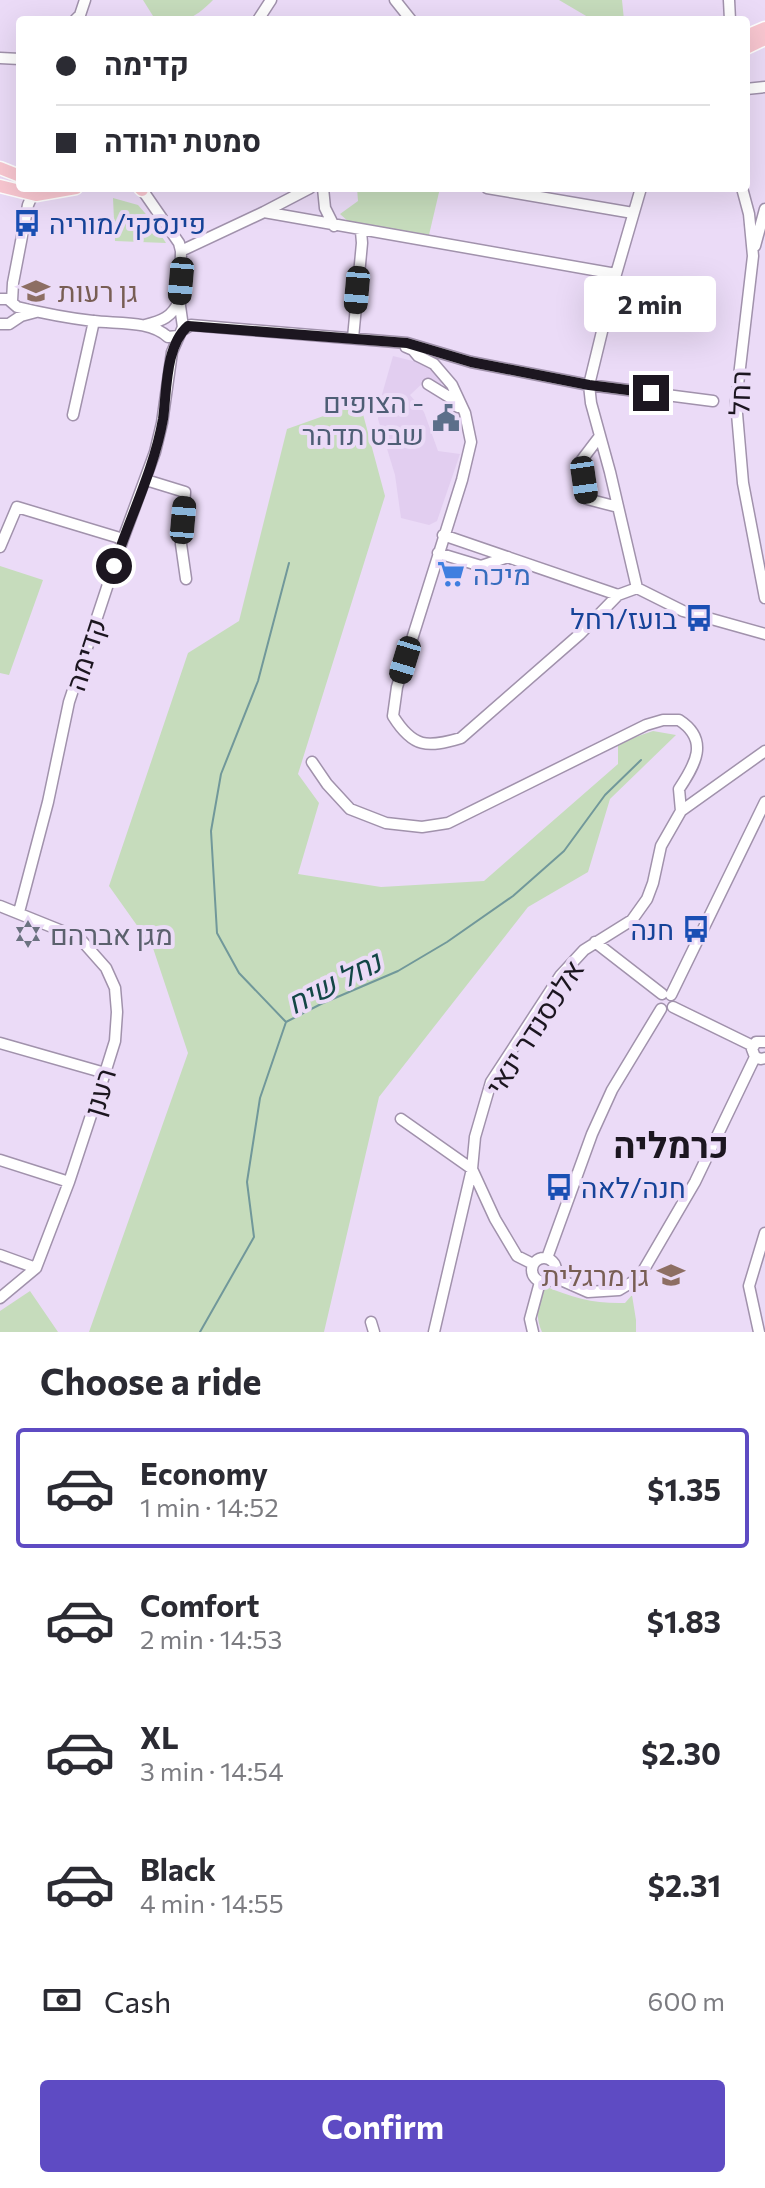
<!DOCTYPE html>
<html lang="en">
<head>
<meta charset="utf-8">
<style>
  body { margin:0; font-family:Commissioner,Heebo,sans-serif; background:#f2f2f3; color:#2b2b33; height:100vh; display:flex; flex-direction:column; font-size:30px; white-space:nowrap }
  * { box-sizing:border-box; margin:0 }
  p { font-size:26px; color:#7c7c81 }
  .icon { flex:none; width:44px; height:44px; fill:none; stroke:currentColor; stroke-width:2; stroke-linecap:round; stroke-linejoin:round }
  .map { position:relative; height:1332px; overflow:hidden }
  .side { display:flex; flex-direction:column; background:#fff; flex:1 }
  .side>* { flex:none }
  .guide { position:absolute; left:16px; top:16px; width:734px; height:176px; border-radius:8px; box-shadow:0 8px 32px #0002; display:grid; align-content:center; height:176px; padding:0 40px; background:#fff }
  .end { position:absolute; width:36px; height:36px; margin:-18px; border:10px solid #1c1620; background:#fff; box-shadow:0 0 0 4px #fff }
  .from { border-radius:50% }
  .bubble { position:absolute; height:56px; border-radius:8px; background:#fff; box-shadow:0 8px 32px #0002; font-size:26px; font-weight:700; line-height:56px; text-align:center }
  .car { position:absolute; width:24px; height:48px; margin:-24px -12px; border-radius:10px; box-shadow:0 0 6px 2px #0007; background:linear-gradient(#222 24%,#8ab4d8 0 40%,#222 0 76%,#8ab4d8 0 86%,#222 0) }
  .guide b { display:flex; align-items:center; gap:28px; height:76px; font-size:30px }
  .guide b+b { border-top:2px solid #e1e1e2 }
  .guide i { width:20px; height:20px; background:#2b2b33 }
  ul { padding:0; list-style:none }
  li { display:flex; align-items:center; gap:24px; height:120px; margin:0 16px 12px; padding:0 24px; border:4px solid transparent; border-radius:8px }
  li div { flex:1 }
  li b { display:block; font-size:30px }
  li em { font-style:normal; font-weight:700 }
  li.selected { border-color:#5e4bc3 }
  li>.icon { width:72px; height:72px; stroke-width:1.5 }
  h2 { padding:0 40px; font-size:36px; line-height:96px }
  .pay { display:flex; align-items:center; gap:20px; height:88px; padding:0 40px; font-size:30px }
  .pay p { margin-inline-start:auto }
  .primary-button { display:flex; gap:16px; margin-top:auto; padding:16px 40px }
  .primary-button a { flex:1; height:92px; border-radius:8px; background:#5e4bc3; color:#fff; font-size:32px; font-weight:700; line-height:92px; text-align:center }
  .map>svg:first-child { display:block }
</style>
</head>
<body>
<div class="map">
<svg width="765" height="1332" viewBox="0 0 765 1332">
  <rect width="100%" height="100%" fill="#ebdbf7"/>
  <!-- built -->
  <path fill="#e2cef0" d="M393 356 429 365 442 382 439 388 427 379 410 395 424 412 438 451 460 454 437 521 429 525 401 518 395 475 378 419 379 405Z"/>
  <!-- green -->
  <path fill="#c6dcbc" d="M143 0H213C188 25 183 20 149 20L153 16Z
    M559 0H622L624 20H593Z
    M357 188H440L429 235 349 222 340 214 358 201Z
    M113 198 138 205 152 221 166 243 115 241Z
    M360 403 385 496 298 774 319 803 298 874 381 887 484 881 618 764V743L653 731 676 735 610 799 588 872 528 907 379 1097 324 1332H89L188 1053 153 948 109 886 188 653 239 621 287 429Z
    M0 566 43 580 9 675 0 673Z
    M545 1286C572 1298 596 1304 625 1303L632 1295 636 1320V1332H542C534 1315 539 1302 545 1286Z
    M30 1291 58 1332H0V1311Z"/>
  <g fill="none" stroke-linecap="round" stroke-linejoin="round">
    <!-- stream -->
    <path stroke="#71989a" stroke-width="2" d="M285 1021 239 973 217 933 211 831 221 774 258 681 289 563
      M200 1332 254 1237 247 1182 260 1098 286 1022 321 1004 398 971 447 942 513 896 564 851 605 795 641 760"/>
    <!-- minor casing -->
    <g stroke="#a192ac" stroke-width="13">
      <path id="minor" d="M395 0 411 20
        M729 0 730 20
        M75 20 80 15 85 0
        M258 20 271 0
        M0 58 20 59
        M746 89 765 87
        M323 188 325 208 334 226
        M487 188 633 213
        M742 188 749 214 753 256 736 402 743 483 765 598
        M264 212 616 274
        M755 246 765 209
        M181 251 264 212 310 188
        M0 299H8L16 306
        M12 301 13 283 28 205 31 198 36 195
        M17 307C42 313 67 318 93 321 117 324 150 320 168 337L178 336
        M0 324H9L21 316 36 312
        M145 325C162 321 172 317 179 301
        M183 330 191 325 407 343 471 362 589 385 713 401
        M353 338 362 243 361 231
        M407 343 406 347 413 350 418 356 434 364 452 385 465 413 471 442 462 480 397 687 393 716C413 748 427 748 461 738L580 634 618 595
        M428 384 454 400 458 407
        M73 415 94 321
        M600 436 581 461 587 499 618 507
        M146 480 185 492 181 544 186 579
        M443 535 618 595 637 588 683 611 765 634
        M0 547 17 507 123 539
        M438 553 481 566 508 557
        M637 588 610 472 591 403 589 385 616 274 641 188
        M312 762 327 784 350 809 386 823 422 827 448 823 646 725 663 720H679C710 740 695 765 679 789L681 811
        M0 906 67 933 83 942 106 968 115 988 117 1012 115 1041 105 1073 69 1182 36 1268 0 1298
        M19 912 48 802 69 702 123 539 155 452 162 423 172 352 183 327 180 306 181 251 179 243 141 188
        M595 942 662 994
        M671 995 765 802
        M673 1007 753 1046
        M765 1042H756L752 1049 755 1057 761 1059 765 1058
        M0 1043 105 1073
        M401 1119 472 1169 495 1219 517 1256 533 1264
        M0 1160 69 1182
        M0 1255 36 1268
        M532 1270a12 12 0 1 1 24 0a12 12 0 1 1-24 0Z
        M547 1258 592 1134 612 1090 661 1009
        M554 1277 588 1292 619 1290 639 1278 695 1182 755 1057
        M371 1322 374 1332
        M434 1332 472 1169 475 1137 491 1082 560 976 584 950 632 920 647 899 653 883 661 846 681 811 765 751
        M533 1332 530 1319 540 1282
        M759 1332 749 1286 765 1233"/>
    </g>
    <!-- major casing -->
    <g stroke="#fff" stroke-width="15">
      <path id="major" d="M746 36 765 28
        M746 48 765 39
        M0 168 20 176
        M0 186 36 195 76 188
        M140 188 142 190"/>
    </g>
    <!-- minor -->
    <use href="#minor" stroke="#fff" stroke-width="10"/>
    <!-- major -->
    <use href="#major" stroke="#f9c7d1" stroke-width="12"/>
  </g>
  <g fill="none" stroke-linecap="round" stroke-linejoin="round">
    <!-- route -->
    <path stroke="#1c1620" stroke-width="10" d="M114 566C130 517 154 470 163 419 167 391 165 346 188 326L407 343 471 362 589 385 651 393"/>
  </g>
  <!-- icons -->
  <defs>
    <g id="bus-bare" transform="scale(2.16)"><path d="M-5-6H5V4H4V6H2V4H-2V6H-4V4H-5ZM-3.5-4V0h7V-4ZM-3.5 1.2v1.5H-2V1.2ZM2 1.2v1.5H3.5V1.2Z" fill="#1a4fb4" stroke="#ebdbf7" stroke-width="2.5" paint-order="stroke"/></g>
    <g id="school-bare" transform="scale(2.16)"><path d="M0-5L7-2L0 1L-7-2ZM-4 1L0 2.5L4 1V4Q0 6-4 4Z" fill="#8d6e63" stroke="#ebdbf7" stroke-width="2.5" paint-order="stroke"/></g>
    <g id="civic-bare" transform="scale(2.16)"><path d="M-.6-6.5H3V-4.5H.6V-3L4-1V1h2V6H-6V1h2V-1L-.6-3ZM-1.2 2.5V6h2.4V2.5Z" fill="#5c6f8a" stroke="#ebdbf7" stroke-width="2.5" paint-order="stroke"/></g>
    <g id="supermarket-bare" transform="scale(2.16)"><path d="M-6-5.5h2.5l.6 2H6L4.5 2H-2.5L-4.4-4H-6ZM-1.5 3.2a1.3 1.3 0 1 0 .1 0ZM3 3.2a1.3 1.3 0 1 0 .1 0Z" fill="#3f7fe0" stroke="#ebdbf7" stroke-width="2.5" paint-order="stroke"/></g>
    <g id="synagogue-bare" transform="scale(2.16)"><path d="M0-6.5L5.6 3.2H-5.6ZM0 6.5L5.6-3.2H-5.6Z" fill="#6b7280" stroke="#ebdbf7" stroke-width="2.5" paint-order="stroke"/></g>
  </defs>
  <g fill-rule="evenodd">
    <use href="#bus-bare" x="27" y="223"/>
    <use href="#school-bare" x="36" y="291"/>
    <use href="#civic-bare" x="446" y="418"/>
    <use href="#supermarket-bare" x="451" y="574"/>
    <use href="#bus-bare" x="699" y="618"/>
    <use href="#bus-bare" x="696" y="929"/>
    <use href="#synagogue-bare" x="28" y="934"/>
    <use href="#bus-bare" x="559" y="1187"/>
    <use href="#school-bare" x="671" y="1275"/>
  </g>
  <g text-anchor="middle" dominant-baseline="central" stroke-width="8" stroke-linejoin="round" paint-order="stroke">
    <!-- transit labels -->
    <g font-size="28" fill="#164399" stroke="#ebdbf7" text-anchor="start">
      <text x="49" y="223">פינסקי/מוריה</text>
      <text x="677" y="618" text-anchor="end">בועז/רחל</text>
      <text x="674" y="929" text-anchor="end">חנה</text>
      <text x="581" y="1187">חנה/לאה</text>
    </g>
    <!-- education labels -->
    <g font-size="28" fill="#785e54" stroke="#ebdbf7" text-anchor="start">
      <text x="58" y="291">גן רעות</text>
      <text x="649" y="1275" text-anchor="end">גן מרגלית</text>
    </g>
    <!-- street labels -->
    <g font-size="28" fill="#1c1620" stroke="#ebdbf7">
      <text transform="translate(739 393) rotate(-88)">רחל</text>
      <text transform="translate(85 654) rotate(-72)">קדימה</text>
      <text transform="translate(534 1027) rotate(-57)">אלכסנדר ינאי</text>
      <text transform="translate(99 1092) rotate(-73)">רענן</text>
    </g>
    <!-- service labels -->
    <g font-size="28" fill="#4e5e75" stroke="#ebdbf7" text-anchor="end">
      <text x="424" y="402">הצופים -<tspan x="424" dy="32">שבט תדהר</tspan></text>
    </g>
    <!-- shop labels -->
    <g font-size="28" fill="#366cbe" stroke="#ebdbf7" text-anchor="start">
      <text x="473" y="574">מיכה</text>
    </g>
    <!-- worship labels -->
    <g font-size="28" fill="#5b616d" stroke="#ebdbf7" text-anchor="start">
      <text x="50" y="934">מגן אברהם</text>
    </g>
    <!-- water labels -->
    <g font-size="30" font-style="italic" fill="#134646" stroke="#ebdbf7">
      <text transform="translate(333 981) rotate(-27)">נחל שיח</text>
    </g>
    <!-- district labels -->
    <g font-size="36" font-weight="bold" fill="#1c1620" stroke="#ebdbf7">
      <text x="671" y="1143">כרמליה</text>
    </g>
  </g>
</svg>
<i class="end from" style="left:114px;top:566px"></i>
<i class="end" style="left:651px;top:393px"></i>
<div class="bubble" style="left:584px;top:276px;width:132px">2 min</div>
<i class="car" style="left:181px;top:281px;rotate:185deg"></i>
<i class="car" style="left:357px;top:290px;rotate:185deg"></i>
<i class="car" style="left:584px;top:480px;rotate:172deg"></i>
<i class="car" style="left:183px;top:520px;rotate:5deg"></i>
<i class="car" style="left:405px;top:660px;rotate:197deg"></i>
<div class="guide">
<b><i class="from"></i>קדימה</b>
<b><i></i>סמטת יהודה</b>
</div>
</div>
<section class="side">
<h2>Choose a ride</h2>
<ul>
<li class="selected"><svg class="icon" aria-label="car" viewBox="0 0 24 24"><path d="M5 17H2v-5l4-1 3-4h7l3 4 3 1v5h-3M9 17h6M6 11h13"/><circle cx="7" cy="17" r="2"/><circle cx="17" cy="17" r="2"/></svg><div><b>Economy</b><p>1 min · 14:52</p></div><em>$1.35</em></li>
<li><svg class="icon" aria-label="car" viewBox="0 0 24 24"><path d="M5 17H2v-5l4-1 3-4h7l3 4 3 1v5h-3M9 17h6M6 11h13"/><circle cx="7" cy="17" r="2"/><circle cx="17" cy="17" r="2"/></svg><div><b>Comfort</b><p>2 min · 14:53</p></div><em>$1.83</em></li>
<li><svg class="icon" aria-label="car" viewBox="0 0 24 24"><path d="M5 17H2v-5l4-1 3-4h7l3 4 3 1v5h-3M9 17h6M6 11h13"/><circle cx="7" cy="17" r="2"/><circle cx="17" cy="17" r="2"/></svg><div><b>XL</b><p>3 min · 14:54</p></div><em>$2.30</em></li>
<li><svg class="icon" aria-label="car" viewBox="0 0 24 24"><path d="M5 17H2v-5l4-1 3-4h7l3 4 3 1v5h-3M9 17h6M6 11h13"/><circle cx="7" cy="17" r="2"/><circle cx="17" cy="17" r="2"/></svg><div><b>Black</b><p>4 min · 14:55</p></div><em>$2.31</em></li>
</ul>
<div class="pay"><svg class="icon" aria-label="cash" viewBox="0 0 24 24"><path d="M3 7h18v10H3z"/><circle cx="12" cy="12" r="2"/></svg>Cash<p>600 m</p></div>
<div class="primary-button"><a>Confirm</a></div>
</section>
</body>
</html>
